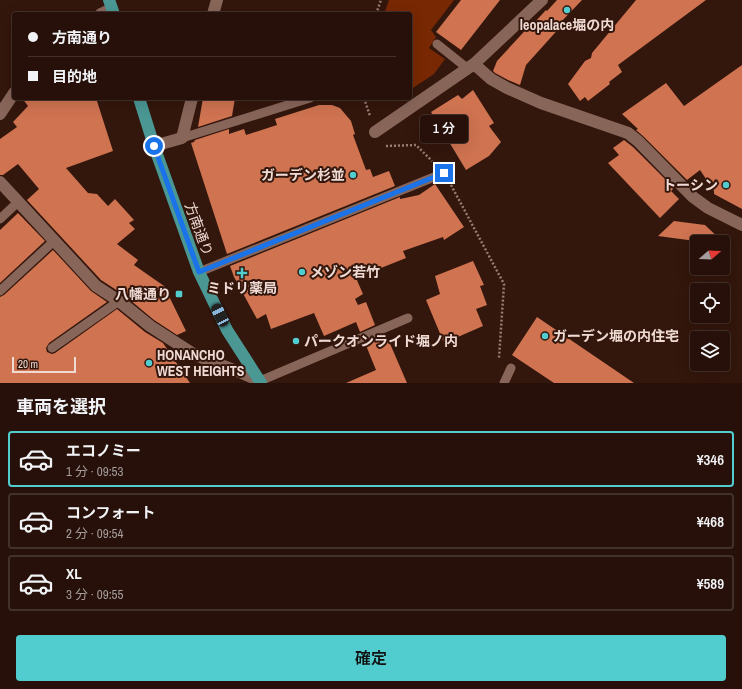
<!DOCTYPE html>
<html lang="ja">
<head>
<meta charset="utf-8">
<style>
  body { margin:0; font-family:"Archivo Narrow","Noto Sans JP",sans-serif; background:#321e17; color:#f1f3f6; height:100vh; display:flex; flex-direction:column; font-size:15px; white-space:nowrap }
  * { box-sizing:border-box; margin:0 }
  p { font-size:13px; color:#a49d9c }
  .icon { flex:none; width:22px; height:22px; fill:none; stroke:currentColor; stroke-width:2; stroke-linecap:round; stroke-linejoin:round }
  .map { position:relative; height:383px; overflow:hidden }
  .panel { display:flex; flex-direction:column; background:#261009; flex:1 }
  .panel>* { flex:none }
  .hud { position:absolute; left:12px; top:12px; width:400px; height:88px; border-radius:4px; box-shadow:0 4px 16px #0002,0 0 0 1px #42302a; display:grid; align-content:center; height:88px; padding:0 16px; background:#261009 }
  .needle { width:26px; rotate:71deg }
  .tools { position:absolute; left:690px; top:235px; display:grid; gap:8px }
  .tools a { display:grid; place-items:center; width:40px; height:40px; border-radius:4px; background:#261009; box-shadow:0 4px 16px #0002,0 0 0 1px #42302a; font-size:20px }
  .scale { position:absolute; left:12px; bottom:10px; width:64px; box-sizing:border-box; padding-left:4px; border:2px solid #efdbd4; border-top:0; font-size:11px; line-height:14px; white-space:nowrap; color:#efdbd4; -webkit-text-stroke:3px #33160c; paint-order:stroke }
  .end { position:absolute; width:18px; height:18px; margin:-9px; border:5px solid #1a73e8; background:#fff; box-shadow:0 0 0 2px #fff }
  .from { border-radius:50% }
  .bubble { position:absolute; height:28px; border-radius:4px; background:#261009; box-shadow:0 4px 16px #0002,0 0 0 1px #42302a; font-size:13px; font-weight:600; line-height:28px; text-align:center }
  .car { position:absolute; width:12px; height:24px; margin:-12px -6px; border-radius:5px; box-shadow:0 0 3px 1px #0007; background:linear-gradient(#222 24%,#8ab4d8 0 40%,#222 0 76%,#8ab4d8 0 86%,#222 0) }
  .hud b { display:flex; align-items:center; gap:14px; height:38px; font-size:15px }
  .hud b+b { border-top:1px solid #42302a }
  .hud i { width:10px; height:10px; background:#f1f3f6 }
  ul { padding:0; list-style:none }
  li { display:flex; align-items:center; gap:12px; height:56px; margin:0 8px 6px; padding:0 8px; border:2px solid #42302a; border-radius:4px }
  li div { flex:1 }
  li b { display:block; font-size:15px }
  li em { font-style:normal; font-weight:600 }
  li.current { border-color:#52cdcf }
  li>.icon { width:36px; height:36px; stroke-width:1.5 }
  h2 { padding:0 16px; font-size:18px; line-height:48px }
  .primary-button { display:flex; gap:8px; margin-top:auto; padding:8px 16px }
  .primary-button a { flex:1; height:46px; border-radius:4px; background:#52cdcf; color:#111; font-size:16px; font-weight:600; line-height:46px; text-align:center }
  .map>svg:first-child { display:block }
</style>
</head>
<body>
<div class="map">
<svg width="742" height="383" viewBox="0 0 742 383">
  <rect width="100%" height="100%" fill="#33160c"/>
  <!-- green -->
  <path fill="#782803" d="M389 0H454L431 30 436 37 429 48 445 59 434 74 410 90V14H384Z"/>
  <!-- building -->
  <path fill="#cf7351" d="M461 0H500L461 50 436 32Z
    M557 0H582L560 23 562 25 526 65 520 85 508 80 495 73 493 71 497 61 533 22 534 23 546 10 547 11Z
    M636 0H706L618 65 622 72 609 82 610 84 588 101 585 97 580 101 568 84 585 61 591 58 592 53Z
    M742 65V209L714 194V191L700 170 687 180 643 136 636 130 638 129 622 114 666 83 684 106Z
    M473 90 494 123 489 126 501 142 489 156 466 170 431 112 458 95 462 99Z
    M22 98H96L113 151 66 168 88 193 97 194 108 206 115 199 134 220 129 223 135 229 117 244 138 260 134 265 164 286 186 331 177 335 154 320 124 295 101 280 27 200 39 189 18 164 3 175H0V139L17 127 13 122 28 106Z
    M203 98H235L232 116 198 127Z
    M319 105H332L340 108 351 121 355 134 353 135 366 170 370 169 373 177 389 171 395 186 227 254 191 143 194 142 195 140 229 129V134L244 129 246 135 277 125 275 119Z
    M624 140 633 147 674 188 671 191 679 199 660 218 608 163 619 155 613 148Z
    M435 184 464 227 444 240 443 237 403 251 406 258 356 278 363 294 355 299 358 305 366 302 375 325 360 332 356 322 324 336 314 313 271 329 266 314 257 319 234 277 230 266 400 197V199L419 195Z
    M18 213 45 241 0 283V230Z
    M674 221 705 225 723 242H703L658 236Z
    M53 250 91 291 107 302 49 343 46 348 47 352 52 354 55 353 117 309 145 332 163 343 190 383H0V297L4 295Z
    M473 261 484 285 480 286 487 305 476 309 483 326 444 343 426 300 440 294 435 276Z
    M537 317 634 383H554L512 355Z
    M380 337 382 342 388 339 407 383H346L376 370 365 343Z"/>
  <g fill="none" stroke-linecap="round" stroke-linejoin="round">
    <!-- path -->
    <path stroke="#957c74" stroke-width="2.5" stroke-dasharray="2 2" stroke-linecap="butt" d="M376 14 381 0
      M364 98 370 116
      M386 146 416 145 432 161
      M451 185 504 284 499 358"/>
    <!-- lane -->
    <path stroke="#886559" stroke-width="9" d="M437 44 467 68
      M182 138 310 98
      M0 219 18 202
      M199 272 444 173
      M0 291 54 241
      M52 348 119 301
      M260 381 408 318
      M504 383 511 368"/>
    <!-- street -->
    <path stroke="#886559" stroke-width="12" d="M101 14 112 9
      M213 14 217 0
      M474 64 491 79 507 88 541 103 628 133 638 141 693 197 708 208 742 225
      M0 114 14 93
      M375 132 474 64 542 0
      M154 146 182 138 192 98
      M0 182 96 286 119 301 150 326 195 355 242 373 260 381"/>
    <!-- primary -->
    <path stroke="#4a9794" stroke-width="12" d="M109 0 114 14
      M139 98 154 146 199 272 227 330 261 383"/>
  </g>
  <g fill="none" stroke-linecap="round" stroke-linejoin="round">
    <!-- route -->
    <path stroke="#1a73e8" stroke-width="5" d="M154 146 199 272 444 173"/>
  </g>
  <!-- markers -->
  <g fill="#52cdcf" stroke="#33160c" stroke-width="1.5">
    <circle cx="567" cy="10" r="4"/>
    <circle cx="353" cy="175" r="4"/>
    <circle cx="726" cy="185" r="4"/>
    <circle cx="302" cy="272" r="4"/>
    <path d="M240 267h4v4h4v4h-4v4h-4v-4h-4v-4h4z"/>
    <rect x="175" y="290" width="8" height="8" rx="2"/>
    <circle cx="545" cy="336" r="4"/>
    <circle cx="296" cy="341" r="4"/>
    <circle cx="149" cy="363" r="4"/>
  </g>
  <g text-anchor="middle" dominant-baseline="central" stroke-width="4" stroke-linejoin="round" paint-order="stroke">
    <!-- poi labels -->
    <g font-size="14" font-weight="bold" fill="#efdbd4" stroke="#33160c" text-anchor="start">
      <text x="567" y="25" text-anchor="middle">leopalace堀の内</text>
      <text x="345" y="175" text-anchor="end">ガーデン杉並</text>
      <text x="718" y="185" text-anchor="end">トーシン</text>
      <text x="310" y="272">メゾン若竹</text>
      <text x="242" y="288" text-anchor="middle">ミドリ薬局</text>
      <text x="171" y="294" text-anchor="end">八幡通り</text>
      <text x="553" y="336">ガーデン堀の内住宅</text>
      <text x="304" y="341">パークオンライド堀ノ内</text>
      <text x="157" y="355">HONANCHO<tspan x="157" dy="16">WEST HEIGHTS</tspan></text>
    </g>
    <!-- street labels -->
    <g font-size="14" fill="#efdbd4" stroke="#33160c">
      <text transform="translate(199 229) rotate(70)">方南通り</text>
    </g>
  </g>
</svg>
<div class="tools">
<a><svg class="needle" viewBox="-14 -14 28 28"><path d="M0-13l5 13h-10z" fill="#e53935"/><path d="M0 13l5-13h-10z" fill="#a49d9c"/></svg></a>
<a><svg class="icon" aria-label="locate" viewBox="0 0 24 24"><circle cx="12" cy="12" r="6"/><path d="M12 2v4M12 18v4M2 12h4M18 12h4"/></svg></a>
<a><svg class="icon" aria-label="layers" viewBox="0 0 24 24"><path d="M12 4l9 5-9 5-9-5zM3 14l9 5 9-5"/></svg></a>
</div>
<div class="scale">20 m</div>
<i class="end from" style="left:154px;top:146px"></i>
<i class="end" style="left:444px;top:173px"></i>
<div class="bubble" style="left:420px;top:115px;width:48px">1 分</div>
<i class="car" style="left:220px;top:315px;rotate:334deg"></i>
<div class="hud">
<b><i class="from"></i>方南通り</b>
<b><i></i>目的地</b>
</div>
</div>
<section class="panel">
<h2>車両を選択</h2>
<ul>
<li class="current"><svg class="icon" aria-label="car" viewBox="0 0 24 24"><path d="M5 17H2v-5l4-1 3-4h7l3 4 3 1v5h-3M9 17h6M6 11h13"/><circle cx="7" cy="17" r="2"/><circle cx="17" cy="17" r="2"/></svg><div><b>エコノミー</b><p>1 分 · 09:53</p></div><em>¥346</em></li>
<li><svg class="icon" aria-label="car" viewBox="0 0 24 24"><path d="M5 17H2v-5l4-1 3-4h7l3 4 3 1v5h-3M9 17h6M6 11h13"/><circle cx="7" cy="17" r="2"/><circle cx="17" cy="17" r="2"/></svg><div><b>コンフォート</b><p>2 分 · 09:54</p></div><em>¥468</em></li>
<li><svg class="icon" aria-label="car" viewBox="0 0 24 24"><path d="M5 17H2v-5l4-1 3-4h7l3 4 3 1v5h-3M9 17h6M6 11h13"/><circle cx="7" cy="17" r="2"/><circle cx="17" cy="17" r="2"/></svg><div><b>XL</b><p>3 分 · 09:55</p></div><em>¥589</em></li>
</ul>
<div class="primary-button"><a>確定</a></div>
</section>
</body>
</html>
